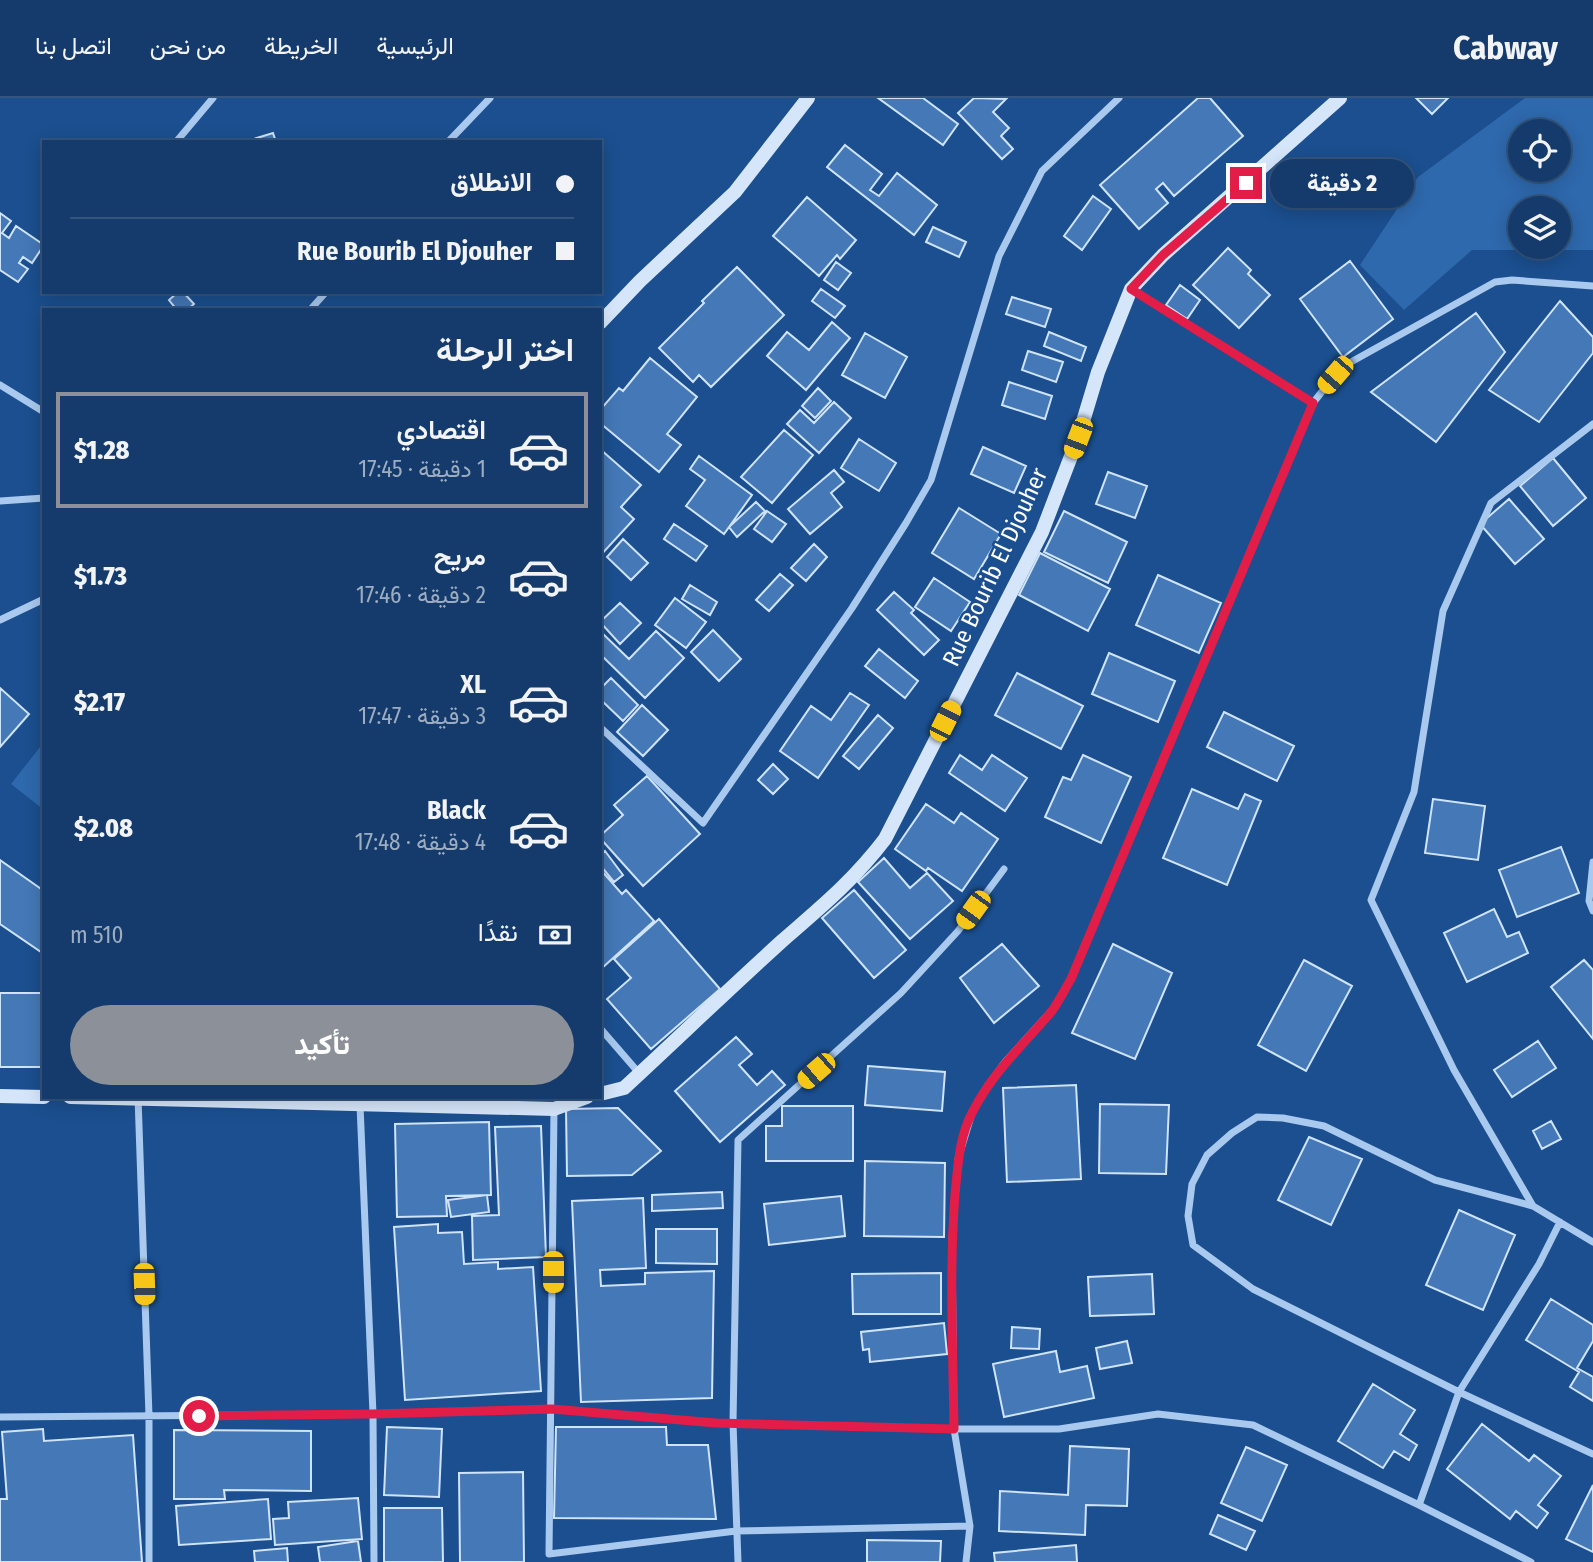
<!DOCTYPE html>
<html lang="ar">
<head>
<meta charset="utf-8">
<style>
  body { margin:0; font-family:"Fira Sans Condensed",Vazirmatn,sans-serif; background:#1d4271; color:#f1f3f6; direction:rtl; height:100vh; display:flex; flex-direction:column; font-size:26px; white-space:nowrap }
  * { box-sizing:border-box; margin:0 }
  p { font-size:23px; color:#9dadc1 }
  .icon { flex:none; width:38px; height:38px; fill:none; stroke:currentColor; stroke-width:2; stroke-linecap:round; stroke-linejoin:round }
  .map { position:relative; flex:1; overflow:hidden; direction:ltr }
  .details { position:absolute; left:42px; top:210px; width:560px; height:791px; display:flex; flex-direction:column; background:#143b6b; border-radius:0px; box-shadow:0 4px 18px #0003,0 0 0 2px #33557e; direction:rtl }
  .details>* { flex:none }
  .top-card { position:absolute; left:42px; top:42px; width:560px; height:154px; border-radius:0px; box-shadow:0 4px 18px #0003,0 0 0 2px #33557e; direction:rtl; display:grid; align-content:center; height:154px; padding:0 28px; background:#143b6b }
  .controls { position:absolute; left:1508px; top:21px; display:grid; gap:14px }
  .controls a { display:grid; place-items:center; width:63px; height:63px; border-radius:50%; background:#143b6b; box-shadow:0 4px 18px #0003,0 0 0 2px #33557e; font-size:35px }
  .end { position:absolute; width:32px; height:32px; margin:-16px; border:9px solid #e11d48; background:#fff; box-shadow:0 0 0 4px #fff }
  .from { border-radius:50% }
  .bubble { position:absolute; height:49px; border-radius:24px; background:#143b6b; box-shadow:0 4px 18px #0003,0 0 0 2px #33557e; font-size:23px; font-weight:800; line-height:49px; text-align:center; direction:rtl }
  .car { position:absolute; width:21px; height:42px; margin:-21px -10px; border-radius:9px; box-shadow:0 0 5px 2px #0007; background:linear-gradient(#f5c518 24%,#345 0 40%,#f5c518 0 76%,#345 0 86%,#f5c518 0) }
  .top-card b { display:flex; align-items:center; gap:24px; height:66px; font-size:26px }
  .top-card b+b { border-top:2px solid #33557e }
  .top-card i { width:18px; height:18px; background:#f1f3f6 }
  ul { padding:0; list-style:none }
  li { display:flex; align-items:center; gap:21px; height:116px; margin:0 14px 10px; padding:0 14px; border:4px solid transparent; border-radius:0px }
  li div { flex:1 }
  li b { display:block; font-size:26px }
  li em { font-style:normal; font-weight:800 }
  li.selected { border-color:#8c9099 }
  li>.icon { width:63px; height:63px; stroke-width:1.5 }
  h2 { padding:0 28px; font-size:32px; line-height:84px }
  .pay { display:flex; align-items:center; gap:18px; height:77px; padding:0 28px; font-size:26px }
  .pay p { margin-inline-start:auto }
  .button { display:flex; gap:14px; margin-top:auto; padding:14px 28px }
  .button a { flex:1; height:80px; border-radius:42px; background:#8c9099; color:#fff; font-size:28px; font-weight:800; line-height:80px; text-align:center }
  header { display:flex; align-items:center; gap:42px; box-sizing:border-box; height:98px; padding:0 35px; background:#143b6b; border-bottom:2px solid #33557e }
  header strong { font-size:33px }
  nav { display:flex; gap:38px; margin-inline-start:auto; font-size:24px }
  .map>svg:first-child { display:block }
</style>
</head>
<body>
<header>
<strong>Cabway</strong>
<nav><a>الرئيسية</a><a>الخريطة</a><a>من نحن</a><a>اتصل بنا</a></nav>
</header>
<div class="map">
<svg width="1593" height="1464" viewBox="0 0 1593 1464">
  <rect width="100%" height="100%" fill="#1b4f8f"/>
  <!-- green -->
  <path fill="#2e69ad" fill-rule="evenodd" d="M1525 0H1593V152H1472L1404 212 1360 167 1418 79ZM1521 33H1559V72H1521ZM1521 110H1559V149H1521Z
    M44 644V712L11 686Z"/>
  <!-- building -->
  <path fill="#4478b7" stroke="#cfe3fa" stroke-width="2" d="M878 0H923L958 26 943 47Z
    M974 0 1006 1 993 14 1009 30 1001 38 1013 51 1002 61 958 15Z
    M1198 0H1210L1243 38 1174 98 1163 85 1156 91 1168 105 1139 131 1100 87Z
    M1416 0H1448L1432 16Z
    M273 35 276 44H244Z
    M845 47 882 76 870 92 879 98 897 75 937 107 914 137 827 69Z
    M1093 98 1111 111 1082 152 1064 138Z
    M807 99 856 142 840 161 837 157 819 178 773 138Z
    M0 115 11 123 2 135 9 140 16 128 44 147 32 165 23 159 19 165 28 171 18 184 0 172Z
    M933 129 966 144 959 159 926 144Z
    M1228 150 1251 172 1248 176 1270 197 1239 230 1193 187Z
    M1350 163 1393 221 1343 259 1300 201Z
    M836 164 851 175 838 192 824 182Z
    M737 169 784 217 711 289 699 277 693 284 659 250 704 205 702 203Z
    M1180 187 1200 202 1187 221 1166 207Z
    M821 191 845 208 835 220 812 203Z
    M178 194H183L194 206 187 212H177L169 202Z
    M1012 199 1051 211 1045 229 1006 216Z
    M1560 203 1593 239V255L1539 324 1489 292Z
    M1476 215 1505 254 1436 344 1371 294Z
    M832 224 850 240 806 292 767 258 787 234 809 252Z
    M1049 234 1086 249 1081 263 1044 248Z
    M865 235 907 259 885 300 842 277Z
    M1028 253 1063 264 1056 284 1022 272Z
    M650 260 697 299 667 336 681 347 659 374 600 325V312L619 290 623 293Z
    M1009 284 1052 298 1045 321 1002 307Z
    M818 290 831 303 815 320 802 308Z
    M834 304 851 320 819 355 787 326 800 312 814 325Z
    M784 332 813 357 772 405 741 379Z
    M859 341 896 365 879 393 841 370Z
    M983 349 1026 368 1014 395 971 376Z
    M600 351 641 387 621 409 634 421 600 458Z
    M699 358 752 397 724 436 686 408 705 382 690 371Z
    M1553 360 1586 400 1553 428 1520 388Z
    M834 372 844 384 831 395 842 409 810 436 788 411Z
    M1108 374 1147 388 1135 420 1096 406Z
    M1509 401 1544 441 1515 466 1480 426Z
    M756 404 765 413 737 439 729 429Z
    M959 410 1001 436 974 481 932 455Z
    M767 413 786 426 772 444 754 431Z
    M1064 413 1127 444 1108 485 1044 454Z
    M674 426 707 448 696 463 664 441Z
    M623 441 648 465 631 482 607 459Z
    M814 446 827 459 806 483 791 470Z
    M1040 455 1110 491 1088 533 1019 497Z
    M780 476 793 487 769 513 756 502Z
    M1158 477 1221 505 1199 555 1136 527Z
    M934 480 970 504 951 533 915 509Z
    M690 487 717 504 710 517 682 501Z
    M894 494 914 512 911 515 939 542 924 557 877 512Z
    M675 500 706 524 686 550 655 527Z
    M620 505 641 525 620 546 600 524Z
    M713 532 741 561 719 583 691 554Z
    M600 533 629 561 656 533 684 560 645 600 600 556Z
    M879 551 918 583 905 600 865 568Z
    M1109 555 1175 583 1158 624 1092 596Z
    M1017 575 1083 608 1061 651 995 617Z
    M611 580 638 607 623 623 600 601V591Z
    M0 590 29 616 0 649Z
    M850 595 869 607 818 680 780 653 811 608 831 622Z
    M642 607 668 632 643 658 617 634Z
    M1224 614 1294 648 1277 683 1207 649Z
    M878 617 893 630 859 671 843 658Z
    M960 657 982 672 992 657 1027 680 1005 713 949 675Z
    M1083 657 1131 679 1101 745 1045 719 1063 679 1071 682Z
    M773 666 788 681 773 696 758 682Z
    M647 678 700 736 643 788 600 740V738L623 717 614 707Z
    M1192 691 1238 711 1245 696 1261 703 1227 787 1163 760Z
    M1433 701 1485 708 1478 762 1425 755Z
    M926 706 954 725 961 715 998 741 962 793 928 770 926 773 895 751Z
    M1561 749 1579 795 1517 819 1499 772Z
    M605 753 623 777 614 784 600 767V757Z
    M884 760 910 790 927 775 953 803 910 841 858 784Z
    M0 762 44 793V856L0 826Z
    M600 771 622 796 626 792 654 823 601 871Z
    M854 792 906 852 874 880 822 820Z
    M1494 811 1507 839 1519 834 1528 855 1467 884 1444 835Z
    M659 821 720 891 651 951 607 901 631 880 614 861Z
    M1002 846 1039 888 994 925 960 880Z
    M1113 846 1172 875 1135 961 1072 935Z
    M1304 862 1352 888 1306 973 1258 947Z
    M1584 862 1593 872V941L1551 889Z
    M0 895H44V969H0Z
    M736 939 752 956 739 967 757 987 772 973 785 987 720 1044 675 993Z
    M1538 943 1556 970 1512 999 1494 972Z
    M868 968 945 974 942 1013 865 1007Z
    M1076 987 1081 1081 1007 1084 1003 990Z
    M1100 1006 1169 1007 1166 1076 1099 1075Z
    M782 1008H853V1063H766V1028H782Z
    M618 1010 661 1053 632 1077 567 1078 566 1011Z
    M1551 1023 1561 1041 1542 1051 1533 1033Z
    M489 1024 491 1097 446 1098 447 1118 397 1119 395 1026Z
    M541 1028 546 1159 473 1162 472 1118 499 1117 495 1029Z
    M1309 1039 1362 1061 1331 1127 1278 1102Z
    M865 1063 945 1065 944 1139 864 1138Z
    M722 1094 723 1110 652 1113V1097Z
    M487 1097 489 1114 451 1119 448 1102Z
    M841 1098 845 1138 769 1147 764 1106Z
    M643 1100 646 1170 600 1172 601 1188 645 1186V1175L714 1173 712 1300 581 1304 572 1103Z
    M1459 1112 1515 1137 1483 1212 1426 1187Z
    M438 1126V1135L462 1134 464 1166 498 1164V1171L533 1169 541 1293 405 1302 394 1129Z
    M656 1131H717V1166L656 1165Z
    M941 1175V1216H853L852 1176Z
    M1152 1176 1154 1216 1090 1218 1088 1179Z
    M1551 1201 1593 1227V1243L1577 1270 1593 1279V1303L1570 1289 1579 1274 1526 1242Z
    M944 1225 947 1256 870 1264 869 1251 863 1252 861 1234Z
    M1012 1229 1040 1231 1039 1251 1011 1250Z
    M1127 1243 1132 1265 1100 1271 1096 1250Z
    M1056 1253 1060 1274 1087 1268 1094 1300 1004 1319 993 1266Z
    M1373 1286 1415 1312 1400 1336 1417 1347 1409 1362 1394 1353 1383 1370 1338 1343Z
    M1482 1326 1529 1363 1534 1357 1561 1378 1538 1407 1548 1415 1537 1430 1516 1413 1510 1421 1447 1371Z
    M387 1329 442 1331 439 1399 384 1397Z
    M556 1329H666L667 1347H708L716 1421 554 1420Z
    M43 1331 44 1343 133 1337 142 1464H0V1401H7L2 1334Z
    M174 1332 311 1333V1393L224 1392 225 1401H174Z
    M1070 1348 1129 1351 1127 1408 1086 1407 1085 1437 999 1433 1000 1393 1068 1397Z
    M1246 1349 1287 1367 1262 1423 1221 1405Z
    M523 1374 524 1464H460L459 1375Z
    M1593 1387V1454L1566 1441Z
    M358 1400 362 1441 275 1447 273 1421 289 1420 288 1404Z
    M268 1401 271 1441 179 1447 176 1408Z
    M384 1410H442L443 1464H384Z
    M1218 1417 1255 1433 1246 1452 1210 1436Z
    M867 1442 941 1443 940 1464H867Z
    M358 1443 361 1464H320L318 1449Z
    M1076 1447 1077 1464H995L994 1455Z
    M287 1450 288 1464H255L254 1453Z"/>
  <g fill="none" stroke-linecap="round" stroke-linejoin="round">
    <!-- minor -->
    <path stroke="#a9c9ee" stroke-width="7" d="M176 44 213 0
      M448 44 490 0
      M1131 191 1313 305
      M310 212 326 194
      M0 287 44 314
      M1593 326 1491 405 1443 513 1414 694 1371 802 1454 972 1533 1108 1593 1144
      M0 403 44 400
      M0 522 44 501
      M600 629 703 725 852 510 906 425 931 382 999 158 1042 73 1119 0
      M1593 764 1589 803 1593 813
      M600 930 639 975
      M138 999 149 1318V1464
      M360 1007 373 1316 374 1464
      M554 1011 549 1456 736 1433 970 1428
      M1533 1108 1435 1082 1324 1028 1283 1020 1257 1019 1232 1035 1207 1057 1192 1086 1188 1118 1193 1147 1253 1191 1459 1294 1593 1356
      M0 1319 374 1316 552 1311 716 1325 954 1331H1059L1158 1316 1253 1327 1419 1407 1531 1464
      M1419 1407 1459 1294 1539 1166 1560 1124
      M738 1464 733 1325 738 1042 901 895 958 833 1004 771
      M966 1464 970 1428 954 1331 952 1140 958 1061 972 1015 988 987 1005 964 1053 911 1071 881 1313 305 1335 277 1351 264 1495 184 1512 182 1593 188"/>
    <!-- secondary -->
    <path stroke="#d6e6fa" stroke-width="14" d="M600 225 640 183 735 94 808 0
      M600 996 624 990C677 941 729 891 782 843 821 809 853 783 885 741L1042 434 1078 340 1098 274 1131 191 1163 157 1340 0
      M0 998 44 999
      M70 999 554 1011 587 999"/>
  </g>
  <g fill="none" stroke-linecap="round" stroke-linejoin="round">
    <!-- route -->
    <path stroke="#e11d48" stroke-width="9" d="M199 1318 373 1316 552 1311 716 1325 954 1331C953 1253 949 1174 955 1096 958 1068 959 1038 973 1013 993 974 1024 946 1052 913 1059 903 1065 891 1071 881L1313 305 1131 191 1163 157 1246 85"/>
  </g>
  <g text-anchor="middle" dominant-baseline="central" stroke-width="5" stroke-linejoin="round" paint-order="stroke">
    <!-- street labels -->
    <g font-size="24" fill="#fff" stroke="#1b4f8f">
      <text transform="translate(995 469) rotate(-65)">Rue Bourib El Djouher</text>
    </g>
  </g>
</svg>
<div class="controls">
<a><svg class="icon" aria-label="locate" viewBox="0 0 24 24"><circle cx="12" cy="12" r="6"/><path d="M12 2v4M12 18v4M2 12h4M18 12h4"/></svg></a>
<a><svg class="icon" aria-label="layers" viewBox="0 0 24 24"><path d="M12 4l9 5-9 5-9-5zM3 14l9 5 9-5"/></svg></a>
</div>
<i class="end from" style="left:199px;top:1318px"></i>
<i class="end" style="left:1246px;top:85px"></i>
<div class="bubble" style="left:1270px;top:61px;width:144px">2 دقيقة</div>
<i class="car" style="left:1335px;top:277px;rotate:221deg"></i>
<i class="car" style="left:1078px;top:340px;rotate:201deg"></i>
<i class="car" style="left:945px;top:623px;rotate:27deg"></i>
<i class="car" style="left:973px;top:812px;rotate:216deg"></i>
<i class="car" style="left:816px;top:973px;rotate:229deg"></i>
<i class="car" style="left:553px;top:1174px;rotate:180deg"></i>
<i class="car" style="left:144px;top:1186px;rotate:178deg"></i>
<div class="top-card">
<b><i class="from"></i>الانطلاق</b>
<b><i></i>Rue Bourib El Djouher</b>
</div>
<section class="details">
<h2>اختر الرحلة</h2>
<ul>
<li class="selected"><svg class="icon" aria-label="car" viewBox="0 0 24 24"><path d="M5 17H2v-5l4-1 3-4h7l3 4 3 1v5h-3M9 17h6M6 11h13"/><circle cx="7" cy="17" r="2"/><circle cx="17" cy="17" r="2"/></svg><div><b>اقتصادي</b><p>1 دقيقة · 17:45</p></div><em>$1.28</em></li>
<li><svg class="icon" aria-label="car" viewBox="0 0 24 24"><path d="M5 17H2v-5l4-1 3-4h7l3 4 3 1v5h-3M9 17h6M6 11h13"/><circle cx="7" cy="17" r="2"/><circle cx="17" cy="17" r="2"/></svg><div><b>مريح</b><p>2 دقيقة · 17:46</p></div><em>$1.73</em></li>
<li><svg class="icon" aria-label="car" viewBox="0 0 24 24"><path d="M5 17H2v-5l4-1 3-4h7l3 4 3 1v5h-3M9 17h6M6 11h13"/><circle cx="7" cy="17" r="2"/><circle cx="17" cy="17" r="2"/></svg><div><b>XL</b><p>3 دقيقة · 17:47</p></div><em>$2.17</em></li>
<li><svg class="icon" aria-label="car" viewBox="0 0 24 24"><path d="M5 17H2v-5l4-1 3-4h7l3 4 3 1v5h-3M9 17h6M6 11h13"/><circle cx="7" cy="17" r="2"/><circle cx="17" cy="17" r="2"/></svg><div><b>Black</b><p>4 دقيقة · 17:48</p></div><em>$2.08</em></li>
</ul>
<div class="pay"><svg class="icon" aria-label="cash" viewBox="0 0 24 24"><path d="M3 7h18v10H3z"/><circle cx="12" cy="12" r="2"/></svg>نقدًا<p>510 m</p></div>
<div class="button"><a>تأكيد</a></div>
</section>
</div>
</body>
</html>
